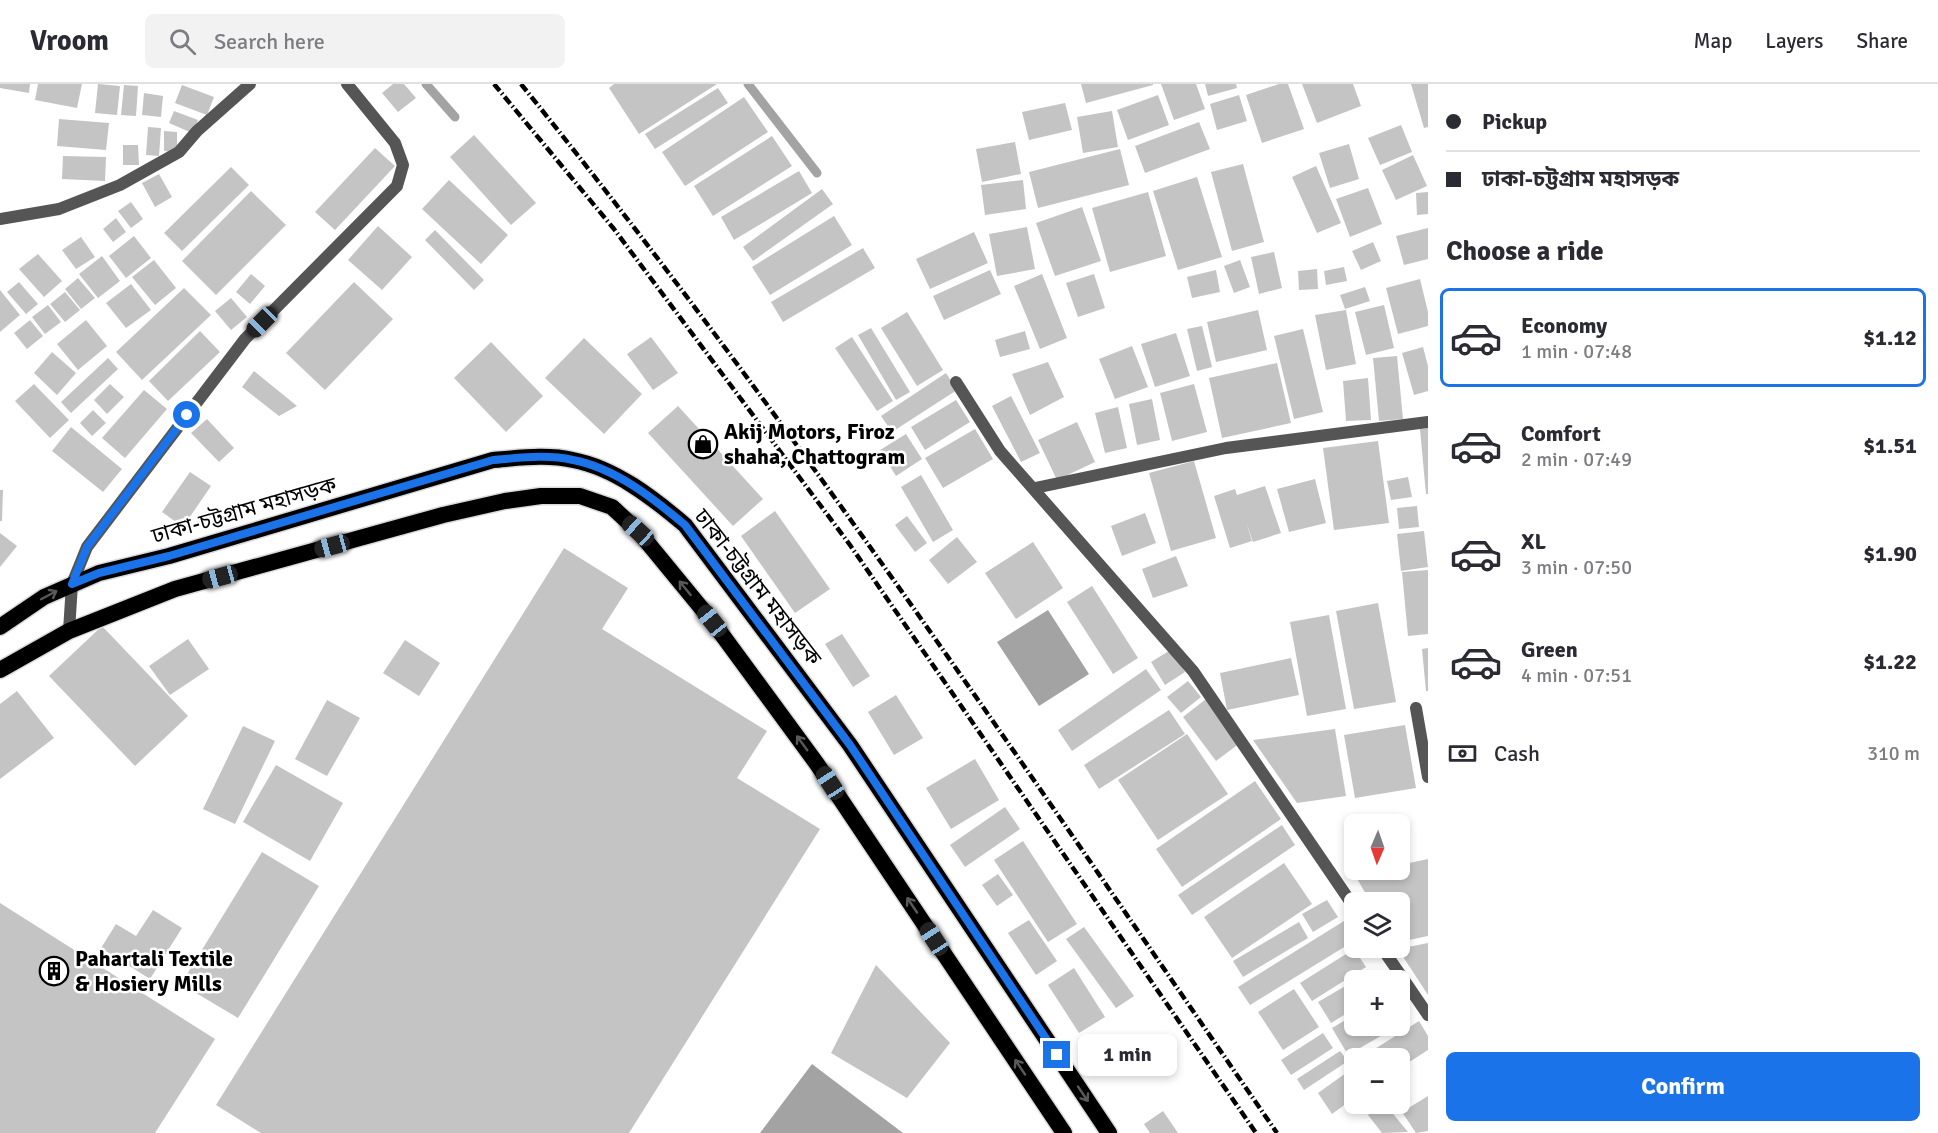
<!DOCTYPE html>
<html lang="en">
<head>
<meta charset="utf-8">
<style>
  body { margin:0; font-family:Signika,"Noto Sans Bengali",sans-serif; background:#f2f2f3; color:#2b2b33; height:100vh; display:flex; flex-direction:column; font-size:22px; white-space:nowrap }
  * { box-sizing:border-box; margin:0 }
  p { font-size:20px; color:#7c7c81 }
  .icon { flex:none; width:33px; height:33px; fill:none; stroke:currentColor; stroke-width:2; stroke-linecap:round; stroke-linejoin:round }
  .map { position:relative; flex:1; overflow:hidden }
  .details { display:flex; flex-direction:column; background:#fff; width:510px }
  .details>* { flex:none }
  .top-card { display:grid; align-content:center; height:132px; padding:0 18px; background:#fff }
  .needle { width:39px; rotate:182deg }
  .fabs { position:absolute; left:1344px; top:730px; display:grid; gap:12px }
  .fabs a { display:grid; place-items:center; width:66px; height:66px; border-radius:9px; background:#fff; box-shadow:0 3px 9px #0003; font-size:30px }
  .end { position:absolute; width:27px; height:27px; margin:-14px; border:8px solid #1a73e8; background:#fff; box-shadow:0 0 0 3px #fff }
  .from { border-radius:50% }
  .bubble { position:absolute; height:42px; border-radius:9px; background:#fff; box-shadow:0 3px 9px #0003; font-size:20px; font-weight:700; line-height:42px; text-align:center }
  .car { position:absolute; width:18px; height:36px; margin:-18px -9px; border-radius:8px; box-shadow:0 0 4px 2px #0007; background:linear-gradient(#222 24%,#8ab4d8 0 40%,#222 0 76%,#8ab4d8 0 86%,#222 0) }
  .top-card b { display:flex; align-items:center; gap:21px; height:57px; font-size:22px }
  .top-card b+b { border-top:2px solid #e1e1e2 }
  .top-card i { width:15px; height:15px; background:#2b2b33 }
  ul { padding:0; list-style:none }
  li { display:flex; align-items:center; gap:18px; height:99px; margin:0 12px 9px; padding:0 6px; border:3px solid transparent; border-radius:9px }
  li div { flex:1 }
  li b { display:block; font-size:22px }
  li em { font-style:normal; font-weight:700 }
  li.active { border-color:#1a73e8 }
  li>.icon { width:54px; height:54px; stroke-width:1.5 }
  h2 { padding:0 18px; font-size:27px; line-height:72px }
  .pay { display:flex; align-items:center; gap:15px; height:66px; padding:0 18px; font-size:22px }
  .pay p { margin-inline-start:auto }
  .button { display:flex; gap:12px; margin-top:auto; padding:12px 18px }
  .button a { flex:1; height:69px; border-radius:9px; background:#1a73e8; color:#fff; font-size:24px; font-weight:700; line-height:69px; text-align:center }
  header { display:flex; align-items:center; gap:36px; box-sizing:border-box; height:84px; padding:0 30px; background:#fff; border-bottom:2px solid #e1e1e2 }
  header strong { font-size:28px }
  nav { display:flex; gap:33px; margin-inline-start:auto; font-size:21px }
  .search { width:420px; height:54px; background:#f2f2f3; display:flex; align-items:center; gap:15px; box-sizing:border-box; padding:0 21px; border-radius:9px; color:#7c7c81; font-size:22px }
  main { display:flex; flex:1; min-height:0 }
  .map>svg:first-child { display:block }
</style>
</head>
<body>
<header>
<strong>Vroom</strong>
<div class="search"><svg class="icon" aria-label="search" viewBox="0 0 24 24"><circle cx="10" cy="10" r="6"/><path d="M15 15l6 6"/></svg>Search here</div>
<nav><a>Map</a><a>Layers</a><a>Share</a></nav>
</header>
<main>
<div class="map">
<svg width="1428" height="1049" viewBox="0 0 1428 1049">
  <rect width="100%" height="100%" fill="#fff"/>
  <!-- water -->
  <path fill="#a3a3a3" d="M1048 526 1089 590 1039 622 997 558Z
    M812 980 903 1049H760Z"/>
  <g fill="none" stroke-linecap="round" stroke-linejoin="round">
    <!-- stream -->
    <path stroke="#a3a3a3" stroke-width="9" d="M426 0 455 33
      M748 0 817 89"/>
  </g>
  <!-- building -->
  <path fill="#c4c4c4" d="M0 0H30L29 9 0 4Z
    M38 0H82L77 24 35 16Z
    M98 0 120 2 117 31 95 29Z
    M393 0H404L416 14 398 28 382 9Z
    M614 0H717L639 50 609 4Z
    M1081 0H1153V1L1086 19Z
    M1161 0H1196L1205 25 1174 36Z
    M1205 0H1236L1237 4 1208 12Z
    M1279 0H1288L1304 45 1262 59 1246 11Z
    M1302 0H1353L1361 22 1317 39Z
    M1411 0H1428V43L1424 44Z
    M124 1 138 2 136 32 121 31Z
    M182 1 214 13 207 31 175 19Z
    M718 4 728 19 655 65 645 50Z
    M144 9 163 12 161 33 142 31Z
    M1158 11 1169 41 1128 56 1117 26Z
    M1239 11 1247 37 1217 46 1210 20Z
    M744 13 768 48 685 102 662 68Z
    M1065 19 1072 46 1029 56 1022 28Z
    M174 27 198 36 192 49 169 39Z
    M1112 27 1118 63 1083 69 1077 33Z
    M59 35 109 39 106 66 57 62Z
    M1199 38 1210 65 1145 89 1135 62Z
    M1401 41 1412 68 1380 81 1368 54Z
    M148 43 161 44 159 72 146 71Z
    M164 47 177 48V68L164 67Z
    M474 51 536 119 511 141 450 73Z
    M772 52 792 82 713 132 694 102Z
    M1015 58 1021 90 982 98 976 65Z
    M1349 60 1359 95 1330 104 1319 69Z
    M123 61H138L139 81H123Z
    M375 64 395 82 335 146 315 128Z
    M1120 65 1129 101 1038 124 1029 88Z
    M1413 71 1427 102 1396 116 1382 86Z
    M63 72 106 73 105 97 62 95Z
    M1243 80 1264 158 1232 167 1211 88Z
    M1316 82 1341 139 1317 149 1292 93Z
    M231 83 249 101 182 167 164 149Z
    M799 87 812 109 734 156 721 133Z
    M159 90 172 113 155 123 142 99Z
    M1197 93 1222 173 1178 186 1153 107Z
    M449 96 508 151 481 180 422 125Z
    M1023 96 1026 125 985 131 981 101Z
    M1368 104 1382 140 1350 153 1336 115Z
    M822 105 833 120 753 177 743 163Z
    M251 107 286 141 216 211 182 177Z
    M1148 108 1166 172 1110 188 1092 124Z
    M1428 108V130L1417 131 1416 109Z
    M131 118 143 135 131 144 118 127Z
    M1082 123 1101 177 1055 192 1036 139Z
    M834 132 852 161 770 211 752 183Z
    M116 134 126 148 113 158 103 145Z
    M378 142 412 173 382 206 348 176Z
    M1027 143 1035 185 997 192 989 150Z
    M1428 144V175L1404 181 1396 152Z
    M435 146 484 196 474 206 425 156Z
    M974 148 988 179 930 205 916 175Z
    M134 152 151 174 126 194 109 172Z
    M81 153 95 173 76 185 62 166Z
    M1373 158 1381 177 1361 186 1352 167Z
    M863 164 875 184 783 238 771 218Z
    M1274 168 1282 204 1259 210 1251 173Z
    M38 170 62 197 44 213 19 185Z
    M102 172 120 197 98 214 79 190Z
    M154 176 176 204 155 221 132 193Z
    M1240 176 1250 203 1234 209 1224 182Z
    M1344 183 1347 197 1326 201 1324 187Z
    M1317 185 1318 205 1299 206 1298 187Z
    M990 186 1001 210 944 236 933 212Z
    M1216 186 1220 208 1192 214 1187 193Z
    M251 190 265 202 250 220 236 208Z
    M1042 190 1067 254 1040 265 1014 202Z
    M1094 190 1105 224 1078 233 1066 199Z
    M78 194 95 214 81 225 65 205Z
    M1420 195 1428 228V242L1398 250 1386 204Z
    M19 198 38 220 26 230 7 208Z
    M354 198 393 235 325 306 286 269Z
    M131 200 151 226 126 244 106 219Z
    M1365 203 1370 217 1345 225 1340 211Z
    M184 204 211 231 142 296 116 268Z
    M0 206 20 231 0 248Z
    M65 208 80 226 65 238 50 220Z
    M231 214 247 233 231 246 215 227Z
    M48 221 61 238 45 250 32 233Z
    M1384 221 1394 264 1366 271 1355 228Z
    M1258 226 1267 266 1216 278 1207 238Z
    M1346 226 1356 280 1326 286 1315 231Z
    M907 228 943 286 917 302 881 244Z
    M30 236 43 252 27 265 14 249Z
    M86 236 107 262 78 286 57 260Z
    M1202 242 1212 283 1197 287 1187 245Z
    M871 244 910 308 896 316 858 251Z
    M1303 245 1323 328 1294 335 1274 252Z
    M200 247 220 268 168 317 149 297Z
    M1025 247 1030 265 1000 273 995 256Z
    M1176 249 1190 292 1155 303 1141 260Z
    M651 253 678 289 653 306 627 270Z
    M852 253 893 317 877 327 835 264Z
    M584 254 642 310 604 350 545 294Z
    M491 258 543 312 506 348 454 294Z
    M1132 262 1148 303 1115 315 1099 275Z
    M1423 263 1428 282V307L1414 311 1402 269Z
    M52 268 76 289 57 311 34 289Z
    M1397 272 1403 335 1379 337 1373 274Z
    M108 274 118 285 71 329 61 318Z
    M1048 278 1064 313 1030 331 1012 290Z
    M1277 279 1291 339 1222 354 1209 294Z
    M254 287 297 322 279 332 242 303Z
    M946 289 957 306 892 348 881 332Z
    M1368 294 1371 336 1346 337 1343 297Z
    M34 300 69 336 50 354 15 317Z
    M110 300 124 313 107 330 94 316Z
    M1194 300 1207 348 1172 357 1160 309Z
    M144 306 167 325 125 374 102 354Z
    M1011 312 1040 369 1021 378 992 322Z
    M1152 315 1160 356 1137 361 1129 320Z
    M956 316 970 338 925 366 911 343Z
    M678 322 763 415 733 442 648 349Z
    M1118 323 1127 364 1105 369 1095 329Z
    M93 326 106 339 92 352 80 339Z
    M207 335 234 364 219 378 191 349Z
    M1077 338 1095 378 1057 396 1038 356Z
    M71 343 122 385 103 408 52 367Z
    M1428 344V410H1426L1420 345Z
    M975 345 993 375 943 404 925 374Z
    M906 350 922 375 896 392 880 366Z
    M1378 357 1389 439 1334 446 1323 364Z
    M1194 377 1216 454 1171 467 1149 389Z
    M190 388 211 402 183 443 162 428Z
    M921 391 953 446 933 458 901 403Z
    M1408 393 1412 413 1391 416 1387 397Z
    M1315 395 1326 439 1289 448 1277 405Z
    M1265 402 1281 449 1253 458 1246 438 1252 457 1230 464 1214 412 1235 405 1237 411Z
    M0 406H3L2 437H0Z
    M1417 422 1419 443 1399 445 1397 424Z
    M775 427 830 505 795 529 741 452Z
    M1145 429 1156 459 1122 472 1111 442Z
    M907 432 927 459 915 468 895 441Z
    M1424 447 1428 483 1401 487 1397 450Z
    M0 449 17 462 0 483Z
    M957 453 977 478 948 500 929 476Z
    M1033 458 1063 504 1016 535 985 489Z
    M564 464 628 504 602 545 767 647 737 694 820 745 629 1049H261L216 1021Z
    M1176 472 1188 502 1153 514 1142 485Z
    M1428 486V550L1408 552 1402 488Z
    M1092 502 1138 574 1113 590 1067 518Z
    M1378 519 1396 618 1354 625 1336 527Z
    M1329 531 1346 625 1307 632 1290 538Z
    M102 542 188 632 135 682 49 592Z
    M842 550 870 592 853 603 825 560Z
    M188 555 209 585 170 611 149 582Z
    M405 556 440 579 419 612 383 589Z
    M1428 564V607H1426L1422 565Z
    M1172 565 1185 588 1165 601 1151 578Z
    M1291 574 1299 611 1227 626 1220 589Z
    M1146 585 1161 606 1072 667 1058 646Z
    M1188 597 1201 613 1181 629 1167 613Z
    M17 607 54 654 0 695V620Z
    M896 611 923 654 894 671 868 628Z
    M1206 615 1240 659 1216 677 1183 633Z
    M327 616 360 634 327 692 295 675Z
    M1169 626 1185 650 1099 705 1084 681Z
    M1405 641 1416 704 1355 714 1344 651Z
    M243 642 275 657 235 740 203 725Z
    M1335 645 1346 712 1297 719 1253 656Z
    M1187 650 1228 710 1158 756 1118 696Z
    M975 675 999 716 951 745 926 704Z
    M276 681 343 719 310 777 243 738Z
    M1255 697 1281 735 1182 803 1156 765Z
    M1005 723 1020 745 965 783 950 761Z
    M1282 741 1295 761 1192 831 1178 811Z
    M1023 757 1077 840 1048 858 994 776Z
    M262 768 319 802 238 934 181 900Z
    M1428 775V852L1400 858V819H1371L1355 791 1377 786H1400V781Z
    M1284 779 1312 820 1232 874 1204 833Z
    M998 790 1013 811 997 822 982 801Z
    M1327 816 1338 833 1313 848 1302 830Z
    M0 819 215 955 155 1049H0Z
    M153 826 182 844 150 895 101 864 116 840 136 852Z
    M1029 836 1057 877 1036 891 1008 849Z
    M1344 837 1354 857 1250 921 1238 903Z
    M1299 838 1308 854 1243 893 1233 877Z
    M1084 843 1134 912 1116 924 1066 855Z
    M1428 859V911L1398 865Z
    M1354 865 1366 883 1312 917 1300 899Z
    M876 881 950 959 907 1014 831 969Z
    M1074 884 1105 933 1079 949 1048 901Z
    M1366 890 1371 897H1354V925L1331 939 1318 918Z
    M1294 905 1319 943 1283 966 1258 928Z
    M1400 917 1410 935 1400 941Z
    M1354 931V942H1398L1348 971 1332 944Z
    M1419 937 1428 952V966L1400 984V975H1359Z
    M1323 949 1333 964 1291 991 1281 976Z
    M1340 967 1348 977 1304 1006 1297 995Z
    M1353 984 1354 1014 1332 1030 1318 1009Z
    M1428 1012V1047L1416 1049 1402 1028Z
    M1381 1020H1385L1408 1048 1382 1049 1368 1031Z
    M1163 1027 1178 1049H1150L1144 1040Z"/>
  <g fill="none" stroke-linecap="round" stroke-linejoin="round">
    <!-- trunk casing -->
    <g stroke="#dbdbdb" stroke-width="19">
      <path id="trunk" d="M0 543 44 513 99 489 169 472 493 376C519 374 547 370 573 376 615 384 653 414 685 441L850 661 1109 1049
        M0 586 69 547 175 505 443 431 505 417 541 412H580L612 423 638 447 712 537 817 680 1064 1049"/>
    </g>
    <!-- minor -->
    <path stroke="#555" stroke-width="12" d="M0 135 59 125 120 101 179 68 197 47 250 0
      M956 298 1000 367 1193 587 1354 823
      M1035 404 1226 364 1428 338
      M69 547 72 500 87 463 245 255 397 102 403 81 395 59 347 0
      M1416 624 1428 693
      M1382 864 1428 931"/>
    <!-- trunk -->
    <use href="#trunk" stroke="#000" stroke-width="16"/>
    <!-- rail -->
    <path stroke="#000" stroke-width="4.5" stroke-dasharray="9 3 1.5 3" stroke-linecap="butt" d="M494 0 614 145 850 461 1256 1049
      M521 0C792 336 1032 694 1277 1049"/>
  </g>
  <!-- one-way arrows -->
  <defs><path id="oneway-shaft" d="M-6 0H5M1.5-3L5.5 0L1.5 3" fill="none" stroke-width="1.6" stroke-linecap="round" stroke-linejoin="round" transform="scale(1.5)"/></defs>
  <g stroke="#595959">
    <use href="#oneway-shaft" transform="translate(685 504) rotate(-129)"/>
    <use href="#oneway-shaft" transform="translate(49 511) rotate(-28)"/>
    <use href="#oneway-shaft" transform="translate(802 659) rotate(-126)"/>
    <use href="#oneway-shaft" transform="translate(912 821) rotate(-124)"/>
    <use href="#oneway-shaft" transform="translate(1020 983) rotate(-124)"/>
    <use href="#oneway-shaft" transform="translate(1083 1010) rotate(56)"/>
  </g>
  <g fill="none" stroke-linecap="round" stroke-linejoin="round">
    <!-- route -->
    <path stroke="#1a73e8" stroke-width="8" d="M187 331 87 463 72 500 99 489 169 472 493 376C519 374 547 370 573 376 615 384 653 414 685 441L850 661 1057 971"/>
  </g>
  <!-- icons -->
  <defs>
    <g id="shop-ring" transform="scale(1.5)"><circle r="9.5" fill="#fff" stroke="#000" stroke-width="1.5"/><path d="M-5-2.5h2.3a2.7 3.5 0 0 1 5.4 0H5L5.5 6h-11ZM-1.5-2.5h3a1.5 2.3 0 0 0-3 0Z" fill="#000"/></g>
    <g id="building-ring" transform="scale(1.5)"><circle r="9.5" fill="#fff" stroke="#000" stroke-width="1.5"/><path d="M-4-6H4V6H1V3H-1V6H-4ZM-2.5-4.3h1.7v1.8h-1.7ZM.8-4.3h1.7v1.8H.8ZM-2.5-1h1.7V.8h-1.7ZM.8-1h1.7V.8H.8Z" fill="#000"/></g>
  </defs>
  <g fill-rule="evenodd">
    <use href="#shop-ring" x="703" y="360"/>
    <use href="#building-ring" x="54" y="887"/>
  </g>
  <g text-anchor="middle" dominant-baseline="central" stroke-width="5" stroke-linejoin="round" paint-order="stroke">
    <!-- poi labels -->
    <g font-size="22" font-weight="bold" fill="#000" stroke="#fff" text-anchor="start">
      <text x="724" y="347">Akij Motors, Firoz<tspan x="724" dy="25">shaha, Chattogram</tspan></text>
      <text x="75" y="874">Pahartali Textile<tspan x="75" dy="25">&amp; Hosiery Mills</tspan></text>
    </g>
    <!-- street labels -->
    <g font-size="22" fill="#000" stroke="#fff">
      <text transform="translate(244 426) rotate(-16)">ঢাকা-চট্টগ্রাম মহাসড়ক</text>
      <text transform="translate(758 503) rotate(52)">ঢাকা-চট্টগ্রাম মহাসড়ক</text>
    </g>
  </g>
</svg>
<div class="fabs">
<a><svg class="needle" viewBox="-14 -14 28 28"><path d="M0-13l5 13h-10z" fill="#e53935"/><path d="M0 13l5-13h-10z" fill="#7c7c81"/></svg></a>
<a><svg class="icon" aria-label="layers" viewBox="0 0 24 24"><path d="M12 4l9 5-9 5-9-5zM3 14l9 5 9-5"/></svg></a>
<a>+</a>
<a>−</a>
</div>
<i class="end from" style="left:187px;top:331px"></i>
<i class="end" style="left:1057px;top:971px"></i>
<div class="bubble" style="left:1078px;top:950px;width:99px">1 min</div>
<i class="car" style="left:262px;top:238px;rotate:225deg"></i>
<i class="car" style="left:638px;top:447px;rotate:312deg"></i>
<i class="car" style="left:332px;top:462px;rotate:255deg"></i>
<i class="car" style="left:220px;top:493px;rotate:255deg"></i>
<i class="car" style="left:712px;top:537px;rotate:321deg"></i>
<i class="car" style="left:830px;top:699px;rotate:327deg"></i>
<i class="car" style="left:934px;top:855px;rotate:327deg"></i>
</div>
<section class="details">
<div class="top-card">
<b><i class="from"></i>Pickup</b>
<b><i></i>ঢাকা-চট্টগ্রাম মহাসড়ক</b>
</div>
<h2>Choose a ride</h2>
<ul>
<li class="active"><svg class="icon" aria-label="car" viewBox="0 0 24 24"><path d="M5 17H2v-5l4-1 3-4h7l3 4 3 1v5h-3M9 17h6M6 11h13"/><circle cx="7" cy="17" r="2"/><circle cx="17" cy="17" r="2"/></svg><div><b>Economy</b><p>1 min · 07:48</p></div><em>$1.12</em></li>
<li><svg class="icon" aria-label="car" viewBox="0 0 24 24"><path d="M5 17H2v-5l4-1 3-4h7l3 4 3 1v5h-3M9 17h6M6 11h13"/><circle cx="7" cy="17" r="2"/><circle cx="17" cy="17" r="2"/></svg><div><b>Comfort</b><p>2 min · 07:49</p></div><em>$1.51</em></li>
<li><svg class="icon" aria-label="car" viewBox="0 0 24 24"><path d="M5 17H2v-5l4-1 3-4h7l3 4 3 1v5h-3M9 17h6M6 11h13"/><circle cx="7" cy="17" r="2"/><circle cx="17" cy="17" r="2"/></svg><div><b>XL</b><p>3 min · 07:50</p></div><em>$1.90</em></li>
<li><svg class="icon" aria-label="car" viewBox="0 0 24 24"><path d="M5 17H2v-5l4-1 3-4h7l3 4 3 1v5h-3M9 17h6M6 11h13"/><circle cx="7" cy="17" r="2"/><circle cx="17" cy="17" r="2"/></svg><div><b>Green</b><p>4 min · 07:51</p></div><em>$1.22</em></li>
</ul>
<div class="pay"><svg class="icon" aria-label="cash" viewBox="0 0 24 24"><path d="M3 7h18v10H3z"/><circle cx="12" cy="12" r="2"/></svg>Cash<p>310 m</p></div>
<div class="button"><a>Confirm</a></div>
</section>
</main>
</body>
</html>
